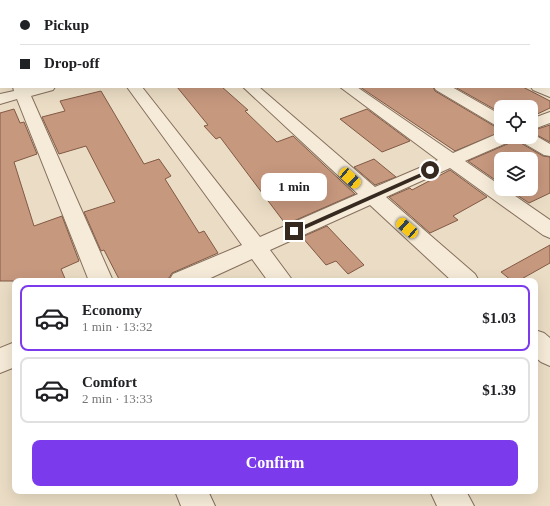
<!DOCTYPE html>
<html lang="en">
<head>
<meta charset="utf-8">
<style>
  body { margin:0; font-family:Georgia,serif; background:#f6f6f6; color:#202124; height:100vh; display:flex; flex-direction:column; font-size:15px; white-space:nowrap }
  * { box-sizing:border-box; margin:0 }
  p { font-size:13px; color:#757577 }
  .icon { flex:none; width:22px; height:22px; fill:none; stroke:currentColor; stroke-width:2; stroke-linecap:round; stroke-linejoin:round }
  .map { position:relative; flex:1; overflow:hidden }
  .sheet { position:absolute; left:12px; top:278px; width:526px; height:216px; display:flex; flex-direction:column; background:#fff; border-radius:8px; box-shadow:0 4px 16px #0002 }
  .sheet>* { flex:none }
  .top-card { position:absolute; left:0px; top:0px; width:550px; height:88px; box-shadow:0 4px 16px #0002; display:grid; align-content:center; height:88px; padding:0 20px; background:#fff }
  .fabs { position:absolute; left:494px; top:100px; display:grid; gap:8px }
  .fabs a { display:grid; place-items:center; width:44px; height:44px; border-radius:8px; background:#fff; box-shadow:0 4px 16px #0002; font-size:20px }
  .end { position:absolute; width:18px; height:18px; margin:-9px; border:5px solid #36291f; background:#fff; box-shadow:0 0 0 2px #fff }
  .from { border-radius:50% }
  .bubble { position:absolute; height:28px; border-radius:8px; background:#fff; box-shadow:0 4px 16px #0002; font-size:13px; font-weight:700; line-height:28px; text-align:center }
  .car { position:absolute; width:12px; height:24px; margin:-12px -6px; border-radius:5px; box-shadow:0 0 3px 1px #0007; background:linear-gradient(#f5c518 24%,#345 0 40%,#f5c518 0 76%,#345 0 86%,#f5c518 0) }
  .top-card b { display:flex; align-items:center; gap:14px; height:38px; font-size:15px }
  .top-card b+b { border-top:1px solid #e0e0e0 }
  .top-card i { width:10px; height:10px; background:#202124 }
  ul { padding:7px 0 0; list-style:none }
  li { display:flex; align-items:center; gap:12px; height:66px; margin:0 8px 6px; padding:0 12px; border:2px solid #e0e0e0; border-radius:8px }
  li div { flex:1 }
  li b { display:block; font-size:15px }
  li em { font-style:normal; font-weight:700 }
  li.on { border-color:#7c3aed }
  li>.icon { width:36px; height:36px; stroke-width:1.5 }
  .button { display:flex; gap:8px; margin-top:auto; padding:8px 20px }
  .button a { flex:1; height:46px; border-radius:8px; background:#7c3aed; color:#fff; font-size:16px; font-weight:700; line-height:46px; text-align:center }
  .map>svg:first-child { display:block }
</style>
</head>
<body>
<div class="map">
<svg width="550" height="506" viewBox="0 0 550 506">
  <rect width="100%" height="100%" fill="#ebddc5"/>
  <!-- building -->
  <path fill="#c6987e" stroke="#825944" d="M177 87H222L248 110 245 111 277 142 293 136 355 194 289 223 284 222 220 137 216 139 204 126 208 125Z
    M360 87H433L435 91 494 126 501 128V132L455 151Z
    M455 87H523L550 101V108L531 117V107H501V113Z
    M101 91 144 164 159 159 171 176 165 179 199 233 204 231 218 253 172 273 169 278 162 281H120L104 250 101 251 84 212 115 202 86 146 59 154 42 117 65 111 60 101Z
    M14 109 20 123 24 122 37 154 14 162 34 226 62 216 79 261 61 269 66 281H0V113Z
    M367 109 410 141 382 152 340 119Z
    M550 125V142L531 132V131Z
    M514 137H517L519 142 543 156 550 157V193L529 203 508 189H531V159H501V184L468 161 512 142Z
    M374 159 396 177 375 185 354 167Z
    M450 170 487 197 453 216 458 220 430 233 389 197 410 188 412 190Z
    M327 226 364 265 348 274 336 261 326 265 302 237Z
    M550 245V263L518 281H512L501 272Z"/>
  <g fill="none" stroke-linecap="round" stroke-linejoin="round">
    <!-- minor casing -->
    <g stroke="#856f5d" stroke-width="2">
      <path id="minor" d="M61 0H72V1H61Z
        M148 0H159V1H148Z
        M218 0H229V1H218Z
        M289 0H301V1H289Z
        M359 0H371V1H359Z
        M434 0H446V1H434Z
        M502 0H514V1H502Z
        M549 13H550V21H549Z
        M0 36H1V47H0Z
        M549 45H550V54H549Z
        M13 87H55L53 90 31 96 113 281H89L17 99 0 104V94L14 91Z
        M127 87H142L260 237 358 194 243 87H259L375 187 438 160 340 87H357L453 153 499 133H501V137H513L511 141 465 161 501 186V189H505L550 220V238L543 235 450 168 386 197 475 274 479 281H452L370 205 270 250 293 281H268L252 259 204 281H169L173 274 242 245Z
        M434 87H452L501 115V127L495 125 436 90Z
        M531 87H550V97L533 90Z
        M550 112V123L531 130V119Z
        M531 133 550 144V156L544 155 520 141 518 137H531Z
        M535 330 544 333 550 338V366L541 362 535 357Z
        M15 342V367L0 373V348Z
        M175 491H208L215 506H181Z
        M430 491H466L474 506H437Z"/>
    </g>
    <!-- minor -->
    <use href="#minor" fill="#f6ebd8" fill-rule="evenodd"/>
  </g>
  <!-- route -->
  <path fill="#36291f" d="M430 169 432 172 296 233 291 231Z"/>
</svg>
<div class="fabs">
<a><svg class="icon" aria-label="locate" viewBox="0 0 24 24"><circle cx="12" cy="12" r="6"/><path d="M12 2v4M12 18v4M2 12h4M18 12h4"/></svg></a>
<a><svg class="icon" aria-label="layers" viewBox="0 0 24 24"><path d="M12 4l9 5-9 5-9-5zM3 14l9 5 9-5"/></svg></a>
</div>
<i class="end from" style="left:430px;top:170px"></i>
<i class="end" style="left:294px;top:231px"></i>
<div class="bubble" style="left:261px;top:173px;width:66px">1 min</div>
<i class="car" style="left:350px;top:178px;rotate:132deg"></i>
<i class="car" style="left:407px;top:228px;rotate:311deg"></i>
<div class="top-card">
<b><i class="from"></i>Pickup</b>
<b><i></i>Drop-off</b>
</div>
<section class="sheet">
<ul>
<li class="on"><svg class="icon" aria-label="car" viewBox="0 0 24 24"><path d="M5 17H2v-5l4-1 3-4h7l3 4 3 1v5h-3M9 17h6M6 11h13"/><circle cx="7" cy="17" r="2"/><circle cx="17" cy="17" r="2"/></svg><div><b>Economy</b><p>1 min · 13:32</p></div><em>$1.03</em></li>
<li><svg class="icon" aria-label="car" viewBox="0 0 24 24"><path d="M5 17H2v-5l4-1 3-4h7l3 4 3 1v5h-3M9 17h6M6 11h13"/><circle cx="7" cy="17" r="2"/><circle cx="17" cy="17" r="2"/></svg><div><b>Comfort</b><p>2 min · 13:33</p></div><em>$1.39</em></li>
</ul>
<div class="button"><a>Confirm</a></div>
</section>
</div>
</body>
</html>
